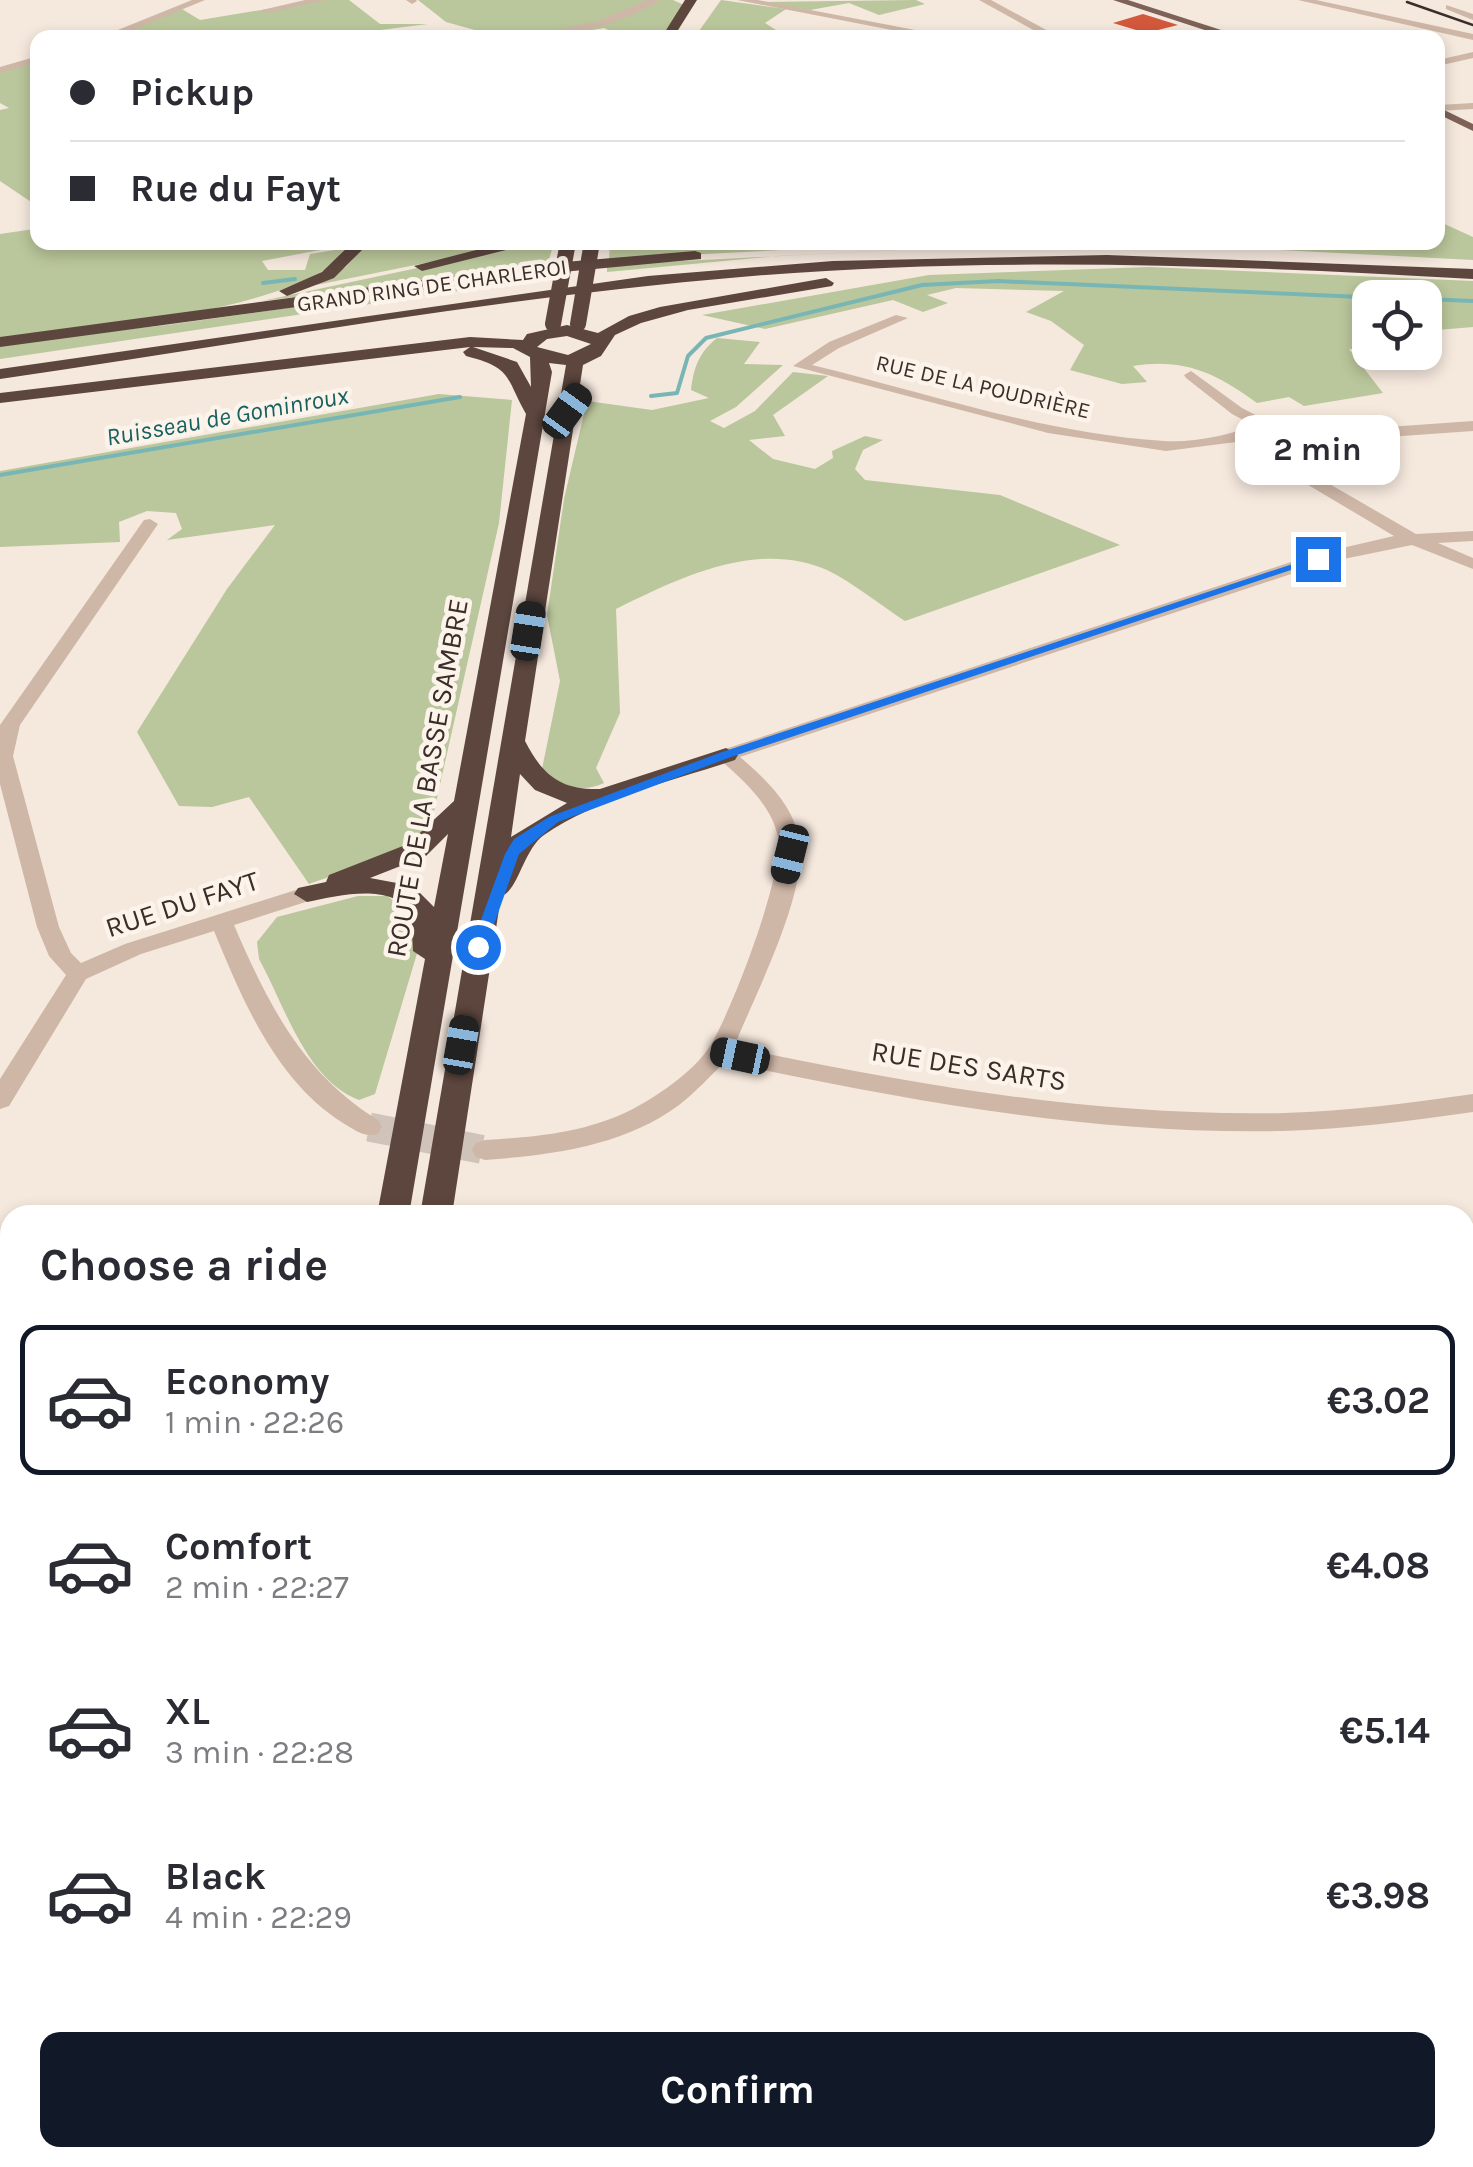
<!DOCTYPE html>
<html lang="en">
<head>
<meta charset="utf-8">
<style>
  body { margin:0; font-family:Karla,sans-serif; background:#f2f2f3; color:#2b2b33; height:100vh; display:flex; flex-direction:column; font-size:38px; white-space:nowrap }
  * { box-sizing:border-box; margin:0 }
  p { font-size:32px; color:#7c7c81 }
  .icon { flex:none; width:55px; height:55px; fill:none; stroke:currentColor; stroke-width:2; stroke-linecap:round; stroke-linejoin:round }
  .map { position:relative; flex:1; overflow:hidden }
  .side { position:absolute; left:0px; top:1205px; width:1475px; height:962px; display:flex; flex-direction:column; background:#fff; border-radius:30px 30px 0 0; box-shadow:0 5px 15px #0003 }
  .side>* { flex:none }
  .top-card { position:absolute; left:30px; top:30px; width:1415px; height:220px; border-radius:20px; box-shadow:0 5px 15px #0003; display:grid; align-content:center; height:220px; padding:0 40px; background:#fff }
  .tools { position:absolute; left:1352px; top:280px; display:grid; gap:20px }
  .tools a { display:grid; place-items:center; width:90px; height:90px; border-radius:20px; background:#fff; box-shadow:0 5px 15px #0003; font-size:50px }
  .end { position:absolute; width:45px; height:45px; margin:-22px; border:12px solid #1a73e8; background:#fff; box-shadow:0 0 0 5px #fff }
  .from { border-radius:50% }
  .bubble { position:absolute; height:70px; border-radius:20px; background:#fff; box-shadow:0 5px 15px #0003; font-size:32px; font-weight:700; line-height:70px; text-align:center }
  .car { position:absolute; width:30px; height:60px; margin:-30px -15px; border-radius:12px; box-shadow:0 0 8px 2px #0007; background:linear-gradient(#222 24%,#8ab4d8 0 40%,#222 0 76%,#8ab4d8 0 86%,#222 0) }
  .top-card b { display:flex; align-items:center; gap:35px; height:95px; font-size:38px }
  .top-card b+b { border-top:2px solid #e1e1e2 }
  .top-card i { width:25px; height:25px; background:#2b2b33 }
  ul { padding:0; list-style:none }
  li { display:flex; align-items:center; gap:30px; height:150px; margin:0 20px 15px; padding:0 20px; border:5px solid transparent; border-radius:20px }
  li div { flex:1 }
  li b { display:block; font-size:38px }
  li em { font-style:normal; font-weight:700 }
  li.current { border-color:#111827 }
  li>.icon { width:90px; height:90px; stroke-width:1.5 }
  h2 { padding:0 40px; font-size:45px; line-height:120px }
  .primary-button { display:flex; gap:20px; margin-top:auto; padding:20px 40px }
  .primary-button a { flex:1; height:115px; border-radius:20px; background:#111827; color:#fff; font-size:40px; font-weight:700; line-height:115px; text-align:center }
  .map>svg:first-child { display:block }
</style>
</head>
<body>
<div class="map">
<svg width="1473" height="2167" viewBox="0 0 1473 2167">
  <rect width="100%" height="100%" fill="#f5e8dd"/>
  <!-- green -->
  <path fill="#bac69b" d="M322 0H349L380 24H428L317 38H107L182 9 200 20Z
    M418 0H673L684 5 661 37H606L613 32 604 28 552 37 482 32 446 22Z
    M721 0 786 9 765 23 776 30 801 33 797 38H694Z
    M916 0 925 4 879 15 849 3 810 10 761 2Z
    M37 60V206L0 181V110L9 108 0 103V72Z
    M1438 221 1473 237V260L1146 243 1438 242Z
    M37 222 38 242 357 243 262 261 268 270H305L310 254 341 249 348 253C283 314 91 327 0 339V234L34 229 30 224Z
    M367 243H489L465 255 316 285 346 267Z
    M535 243H554L547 266 262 301Z
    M610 243H918L609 259Z
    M974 246 777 256 607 272V265Z
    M1149 267 1473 281V327L1425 331V298H1370V349H1349L1383 393 1304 406 1289 397 1257 403C1216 373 1184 358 1133 366L1147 382 1122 384 1070 370 1084 345 1051 321 1026 312 1064 291 956 288 927 295 948 303 923 312 893 300 765 329 702 315 929 275Z
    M534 273 539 279 0 359V343L167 325Z
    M717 338 760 342 744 364 783 365 736 407 710 421 724 428 755 411 793 372 828 376 773 415 785 436 749 440 773 459 815 469 833 458 832 451 865 436 883 440 863 450 855 469 865 480 1000 495 1120 545 905 621C880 605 854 583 827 570 758 539 679 578 616 609L620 713 596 768 604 783C581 794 558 786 542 769L560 681 547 615 564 499 587 401 652 410 709 398 691 390C694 366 699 353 717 338Z
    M439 394 512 400 499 523 434 811C416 858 353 867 309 884L249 797 212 807 179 806 137 732 227 589 275 525 167 540 182 529 176 513 147 511 119 522 120 542 0 547V471Z
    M358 896H387L410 912 418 950 375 1094 359 1100C306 1080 285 1006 259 959L257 942 277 917Z"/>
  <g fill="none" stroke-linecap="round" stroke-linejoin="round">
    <!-- stream -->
    <path stroke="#78b6b5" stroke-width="4" d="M263 283 295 279
      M1425 299 1473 301
      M651 396 677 393 688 356 706 338 922 285 998 281 1384 298
      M0 475 460 397"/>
  </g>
  <!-- building -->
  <path fill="#d3593d" d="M1143 14 1178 25 1146 33 1113 23Z"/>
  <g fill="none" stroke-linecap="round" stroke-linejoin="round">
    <!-- minor-tunnel -->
    <path stroke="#d0c3b9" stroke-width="29" stroke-dasharray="29 14" stroke-linecap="butt" d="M369 1127 485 1150"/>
    <!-- minor -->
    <path fill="#cfb7a7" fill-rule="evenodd" d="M192 0H205L113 38H98Z
      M305 0H325L267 13 262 10Z
      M406 0H416L417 1 412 4Z
      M647 0H660C619 26 565 38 517 38L599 21Z
      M737 0H758L957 38H933Z
      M979 0H991L1061 38H1048Z
      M1298 0H1316L1473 34V40Z
      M1446 5 1473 14V20L1446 9Z
      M1226 30 1230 35 1203 38 1204 36Z
      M484 35 505 38H479Z
      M1473 52V58L1438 66V60Z
      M38 56V62L0 73V67Z
      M1473 103V109L1438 111V105Z
      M896 315 908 318 839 348 812 365C927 393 1046 434 1164 441 1195 443 1226 435 1255 426L1232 414 1186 378 1184 375 1191 371 1242 408 1271 423 1374 428 1473 421V431L1374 438 1269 432 1250 438 1416 534 1473 531V541L1438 543 1473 558V569L1412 545 1324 563 740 757C765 778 793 805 799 838 810 890 754 996 734 1047 915 1085 1099 1117 1284 1113 1348 1111 1410 1103 1473 1094V1112C1410 1121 1347 1129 1283 1131 1095 1135 909 1101 725 1062 710 1076 696 1092 679 1105 624 1146 552 1155 485 1160L476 1157 472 1150 476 1143 485 1140C538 1137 593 1132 640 1105 663 1092 696 1069 710 1046 731 1013 785 873 778 837 771 804 743 780 719 759V751L1312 555 1394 536 1236 442 1166 451 1048 433 793 366 829 342Z
      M150 519 158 524 20 725 13 756 59 927 71 953 81 963 125 944 299 889H315L318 894 315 899 234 925C268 1004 303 1074 378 1120L382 1127 378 1134C364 1138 355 1130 343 1123 276 1081 243 1001 214 931L141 954 86 979 9 1106 0 1109V1079L66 975 49 956 37 927 0 784V725L144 520Z"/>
    <!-- major -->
    <path fill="#7e6258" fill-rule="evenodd" d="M1113 0H1128L1246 38H1229Z
      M1438 107 1473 124V131L1438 114Z"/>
    <!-- highway -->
    <path fill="#5c463e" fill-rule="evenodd" d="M685 0H697L673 38H661Z
      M353 242H370L334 278 287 296 279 291 322 272Z
      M507 242H538L422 271 414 266Z
      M695 251 701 253V259L541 274 0 347V337L541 264Z
      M1107 255 1473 269V279C1229 265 985 256 741 277 492 298 246 343 0 379V369L648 276 833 261Z
      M826 278 834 283 832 286 688 310 641 323 615 335 601 356 583 365 525 741C543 776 561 790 600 789L726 748 738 755 735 760C672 781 600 797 544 835 523 850 518 892 501 896L452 1215H420L566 365 549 363 552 372 409 1215H377L425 959 413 951 411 913C390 882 339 896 307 902L294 894 298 888 326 882 329 875 408 844 454 801 526 414C505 377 513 368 466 356L463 352 470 347 0 403V393L470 337 523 340 527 334 567 325 598 333 629 316 660 307ZM567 336 591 344 568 355 537 347 547 339ZM473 347 513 348 530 357 531 387 517 362ZM520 774 535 790 567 803 511 837ZM448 834 434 907 413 886 370 878 426 856Z
      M380 2158H428L429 2167H381Z
      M455 2158H503L506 2167H458Z"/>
    <!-- tram -->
    <path stroke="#3b2d28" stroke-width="2.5" d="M1407 2 1473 25"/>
    <!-- highway-bridge -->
    <path stroke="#5c463e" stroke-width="16" d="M553 324 568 242
      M578 324 592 242"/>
  </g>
  <!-- route -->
  <path fill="#1a73e8" d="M1314 557 1324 559 731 757 558 822 519 854 486 947 478 952 471 947 505 854 514 839 549 817 722 752Z"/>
  <g text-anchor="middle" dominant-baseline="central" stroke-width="9" stroke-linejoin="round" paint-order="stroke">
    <!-- far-street labels -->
    <g font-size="22" fill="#3b2d28" stroke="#fcf3ea">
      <text transform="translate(432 286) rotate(-8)">GRAND RING DE CHARLEROI</text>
      <text transform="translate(983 387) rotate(13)">RUE DE LA POUDRIÈRE</text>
    </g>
    <!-- far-water labels -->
    <g font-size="25" font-style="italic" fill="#186161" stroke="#fcf3ea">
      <text transform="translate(227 416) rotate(-10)">Ruisseau de Gominroux</text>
    </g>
    <!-- street labels -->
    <g font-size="28" fill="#3b2d28" stroke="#fcf3ea">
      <text transform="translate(427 778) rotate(-80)">ROUTE DE LA BASSE SAMBRE</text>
      <text transform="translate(182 904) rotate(-18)">RUE DU FAYT</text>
      <text transform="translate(969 1066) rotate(9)">RUE DES SARTS</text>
    </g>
  </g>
</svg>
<div class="tools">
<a><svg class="icon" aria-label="locate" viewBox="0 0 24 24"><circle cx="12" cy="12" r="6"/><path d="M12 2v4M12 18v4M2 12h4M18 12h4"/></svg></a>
</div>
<i class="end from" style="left:478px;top:947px"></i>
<i class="end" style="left:1318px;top:559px"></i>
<div class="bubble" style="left:1235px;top:415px;width:165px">2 min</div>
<i class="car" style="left:567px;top:411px;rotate:36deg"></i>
<i class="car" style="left:528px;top:631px;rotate:9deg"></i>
<i class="car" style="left:790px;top:854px;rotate:194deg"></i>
<i class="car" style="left:461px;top:1045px;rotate:10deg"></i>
<i class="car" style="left:740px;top:1056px;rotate:282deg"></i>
<div class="top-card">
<b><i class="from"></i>Pickup</b>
<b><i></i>Rue du Fayt</b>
</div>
<section class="side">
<h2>Choose a ride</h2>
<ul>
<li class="current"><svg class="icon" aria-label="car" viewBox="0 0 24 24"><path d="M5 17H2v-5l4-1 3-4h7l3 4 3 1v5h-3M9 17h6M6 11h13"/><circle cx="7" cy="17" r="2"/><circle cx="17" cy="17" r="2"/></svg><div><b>Economy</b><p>1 min · 22:26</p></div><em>€3.02</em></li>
<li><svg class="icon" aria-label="car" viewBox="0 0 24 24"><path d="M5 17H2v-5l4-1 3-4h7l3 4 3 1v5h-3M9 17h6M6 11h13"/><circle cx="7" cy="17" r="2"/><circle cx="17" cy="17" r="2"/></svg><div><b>Comfort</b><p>2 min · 22:27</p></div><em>€4.08</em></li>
<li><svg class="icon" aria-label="car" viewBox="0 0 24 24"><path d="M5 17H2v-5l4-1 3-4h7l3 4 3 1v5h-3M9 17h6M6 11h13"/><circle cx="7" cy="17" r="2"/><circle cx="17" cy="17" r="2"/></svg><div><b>XL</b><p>3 min · 22:28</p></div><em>€5.14</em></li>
<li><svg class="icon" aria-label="car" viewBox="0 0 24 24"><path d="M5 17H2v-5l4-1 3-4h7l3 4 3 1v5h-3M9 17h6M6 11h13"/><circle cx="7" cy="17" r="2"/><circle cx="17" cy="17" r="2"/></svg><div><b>Black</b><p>4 min · 22:29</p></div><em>€3.98</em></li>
</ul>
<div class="primary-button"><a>Confirm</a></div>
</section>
</div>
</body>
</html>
